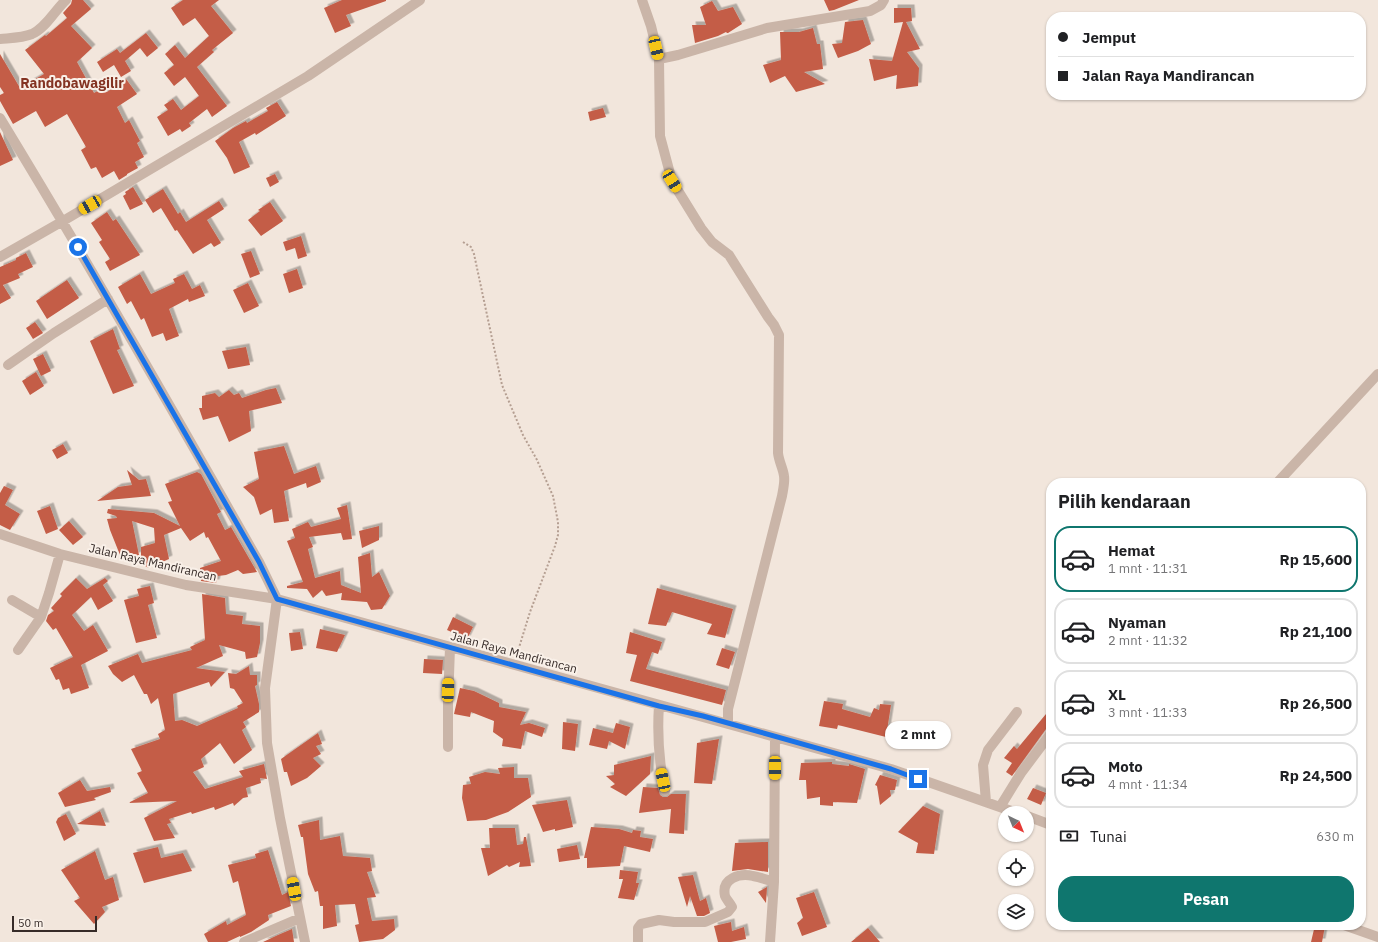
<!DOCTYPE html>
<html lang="id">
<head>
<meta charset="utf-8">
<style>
  body { margin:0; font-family:"IBM Plex Sans",sans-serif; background:#f6f6f6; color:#202124; height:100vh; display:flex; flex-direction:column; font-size:15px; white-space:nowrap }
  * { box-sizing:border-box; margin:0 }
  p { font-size:13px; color:#757577 }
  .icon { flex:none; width:22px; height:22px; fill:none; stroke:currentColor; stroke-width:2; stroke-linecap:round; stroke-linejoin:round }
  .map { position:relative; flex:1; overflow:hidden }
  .panel { position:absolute; left:1046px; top:478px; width:320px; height:452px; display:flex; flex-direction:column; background:#fff; border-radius:16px; box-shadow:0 1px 3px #0004 }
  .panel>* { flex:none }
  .banner { position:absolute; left:1046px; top:12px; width:320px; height:88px; border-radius:16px; box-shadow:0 1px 3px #0004; display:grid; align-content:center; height:88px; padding:0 12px; background:#fff }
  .needle { width:26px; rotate:137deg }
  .tools { position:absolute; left:998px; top:806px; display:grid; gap:8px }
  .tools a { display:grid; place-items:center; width:36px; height:36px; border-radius:50%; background:#fff; box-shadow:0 1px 3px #0004; font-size:20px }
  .scale { position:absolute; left:12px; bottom:10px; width:85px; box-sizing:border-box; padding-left:4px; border:2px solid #362b28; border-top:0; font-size:11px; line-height:14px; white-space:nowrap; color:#362b28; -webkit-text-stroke:3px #f9f0e8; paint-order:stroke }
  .end { position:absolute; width:18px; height:18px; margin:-9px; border:5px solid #1a73e8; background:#fff; box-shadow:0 0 0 2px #fff }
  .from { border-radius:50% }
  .bubble { position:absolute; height:28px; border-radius:14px; background:#fff; box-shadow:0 1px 3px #0004; font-size:13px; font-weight:800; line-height:28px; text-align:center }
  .car { position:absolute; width:12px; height:24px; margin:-12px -6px; border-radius:5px; box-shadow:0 0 3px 1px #0007; background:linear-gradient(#f5c518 24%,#345 0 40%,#f5c518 0 76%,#345 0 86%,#f5c518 0) }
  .banner b { display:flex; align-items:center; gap:14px; height:38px; font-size:15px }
  .banner b+b { border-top:1px solid #e0e0e0 }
  .banner i { width:10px; height:10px; background:#202124 }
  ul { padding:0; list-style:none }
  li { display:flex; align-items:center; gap:12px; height:66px; margin:0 8px 6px; padding:0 4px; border:2px solid #e0e0e0; border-radius:16px }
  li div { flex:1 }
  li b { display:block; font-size:15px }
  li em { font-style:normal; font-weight:800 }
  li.active { border-color:#0f766e }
  li>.icon { width:36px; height:36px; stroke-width:1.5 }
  h2 { padding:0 12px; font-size:18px; line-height:48px }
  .pay { display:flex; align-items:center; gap:10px; height:44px; padding:0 12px; font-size:15px }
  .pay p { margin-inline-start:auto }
  .button { display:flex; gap:8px; margin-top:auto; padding:8px 12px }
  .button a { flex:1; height:46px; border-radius:16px; background:#0f766e; color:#fff; font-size:16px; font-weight:800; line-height:46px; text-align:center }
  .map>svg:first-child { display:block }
</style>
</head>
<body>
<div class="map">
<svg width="1378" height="942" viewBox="0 0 1378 942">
  <defs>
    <filter id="shadow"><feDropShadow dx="3.5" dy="-3.5" stdDeviation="0" flood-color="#0004"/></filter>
  </defs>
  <rect width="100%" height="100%" fill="#f2e6dc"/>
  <!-- building -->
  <path fill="#c45d47" filter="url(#shadow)" d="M72 0H83L91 9 71 26 92 48 77 62 94 93 105 87 107 92 126 79 137 94 117 107 125 123 129 120 140 141 137 143 144 157 135 162 138 168 127 174V175L119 180 114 171 102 178 96 167 91 169 81 150 86 147 67 114 45 127 36 111 13 124 0 101V95L4 93 0 87V54L20 88 44 74 25 50 45 35 46 36 67 18 63 13 71 4Z
    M183 0H219L211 6 233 33 212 50 214 52 197 67 227 106 212 117 207 109 189 123 191 126 182 132 180 129 168 136 157 117 168 110 164 105 173 99 181 110 199 96 185 77 174 86 164 73 174 65 165 54 175 45 185 58 209 36 195 18 183 26 171 8Z
    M342 0H386V1L346 15 351 26 335 33 324 8Z
    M824 0H859L834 10 829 11Z
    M712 1 718 11 733 7 742 24 728 33H727L726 32 718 36 695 43 692 25H706L700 7Z
    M894 8H911L912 21 906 22 920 49 907 52 919 68 918 86 896 89 897 75 874 81 869 59 892 61 903 22 894 23Z
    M863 20 871 44 858 51 838 58 832 44 842 43 845 22Z
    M813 28 817 44H820L823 69 804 72 825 84 796 92 785 76 770 83 763 65 781 60 780 32H799Z
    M146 33 158 48 147 57 140 48 125 61 131 71 121 77 114 65 103 72 97 62 117 49 120 53Z
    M277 102 286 116 256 135 255 133 239 142 250 167 234 174 227 158 215 141 233 128 246 121 247 123 268 111 266 108Z
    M603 108 606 117 590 121 588 112Z
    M0 132 13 160 0 166Z
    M275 174 279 182 270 187 266 178Z
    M133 187 143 204 130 210 123 196 126 194 125 192Z
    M163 189 178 214 180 212 186 222 219 201 224 209 207 220 221 243 214 247 211 243 193 254 177 230 175 231 161 208 153 213 145 200Z
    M270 202 283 221 261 236 248 220 260 211 258 210Z
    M107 212 113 221 116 219 140 255 110 271 105 262 110 259 99 242 102 240 91 223Z
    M301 236 307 256 298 259 295 248 286 251 283 242Z
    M251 251 260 274 250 278 241 254Z
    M26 253 33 267 18 274 20 278 3 285 11 298 0 304V267L16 260V258Z
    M297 269 303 288 289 293 283 274Z
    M140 274 151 294 175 283 173 279 184 274 192 289 200 285 205 296 189 302 188 299 169 309 179 336 166 341 163 333 152 337 144 318 141 320 131 301 127 304 118 287Z
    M67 280 79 298 47 319 36 301Z
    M248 283 259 306 244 313 233 290Z
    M35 322 43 333 33 339 26 328Z
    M113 329 120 349 117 350 134 386 113 394 90 341Z
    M246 347 250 365 228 369 222 351Z
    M43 354 51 371 41 376 33 359Z
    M36 372 44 386 30 395 22 381Z
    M276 388 282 403 249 411 251 431 229 442 218 416 203 420 199 408H202V396L215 393 219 397 229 390 234 395 239 393 242 398 266 390Z
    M63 444 68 453 57 459 52 450Z
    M284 446 294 474 316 466 321 482 307 488 306 483 284 491 289 521 274 523 272 509 260 515 254 497 243 487 259 479 254 452Z
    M127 470 139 480 146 479 151 496 97 501 118 487 132 485Z
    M197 472 201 474 221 512 217 514 225 530 231 527 257 572 243 574 238 570 226 575 218 576 216 583 201 581 200 568 221 561 208 537 206 538 204 532 190 541 181 528 164 535 169 559 160 563 154 558 149 568 141 564V547L155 543 154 528 132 521 139 555 122 560 110 530 107 519 117 518 116 516 107 513 108 509 154 513 180 526 168 502 172 501 165 484Z
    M4 486 13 490 5 505 20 514 10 530 0 525V493Z
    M347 505 352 539 343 540 341 533 309 537 313 547 308 549 315 578 340 571 341 585 361 593 358 557 370 553 372 577 379 572 390 596 382 609 371 610 367 602 341 600 342 593 326 596 322 590 313 598 307 589 287 588V586L303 582 287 541 295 538 292 529 308 522 311 527 341 519 337 508Z
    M50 506 58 529 46 534 37 511Z
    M69 521 83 537 73 545 59 530Z
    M379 526V540L362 548 359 531Z
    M76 578 87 589 105 578 108 581 103 585 113 601 98 610 91 597 72 615 84 631 93 625 108 651 81 665 89 688 71 694 69 688 63 690 59 679 56 680 50 668 73 657 56 628 53 630 46 621 48 615 54 611 51 608 62 596 60 594Z
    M150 586 154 603 148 605 157 638 136 643 124 600 139 596 137 589Z
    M657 588 733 609 725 638 707 634 712 624 672 612 666 626 648 624Z
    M202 594 225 598 226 614 243 616 242 624 260 626V643L257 657 246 659 245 652 219 645 223 656 196 668 225 672 211 687 209 682 173 694 175 721 182 720 197 726 238 708 237 706 243 703 234 689 230 688 228 673 236 674 249 666 250 675H257V685L255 686 259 704V712L243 722 246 727 242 730 252 750 234 764 220 743 201 759 204 767 193 772 205 789 243 777 239 771 264 764 267 779 260 778 261 783 246 788 248 797 243 798 234 806 233 803 215 810 214 807 192 814 191 812 169 819 171 823 167 824 175 838 154 841 144 818 177 801 128 803 148 793 137 773 142 771 131 749 160 739 158 734 165 730 158 698 151 704 147 694H144L134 675 122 682 113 674 108 666 138 654 142 663 192 650 190 647 205 640Z
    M453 617 473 627 467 639 447 630Z
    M320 629 345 635 337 652 316 648Z
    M300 632 303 649 291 651 289 633Z
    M630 632 662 642 658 654 652 652 646 669 726 690 722 705 630 681 637 655 626 653Z
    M722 648 735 652 729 669 716 665Z
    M424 659 443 660 442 674 423 673Z
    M460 688 474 691 499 703V707L526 712 520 725 529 723 545 728 542 737 525 731 521 749 502 746 503 739 493 732 494 721 471 712 470 717 454 714Z
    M824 701 843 704 842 709 870 717 874 708 879 710 880 704 891 705 886 737 838 725 837 729 819 726Z
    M1051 708V726L1046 729 1012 776 1006 772 1012 763 1004 758 1014 746 1017 749Z
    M563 722 578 724 575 751 562 749Z
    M616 723 630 727 625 749 609 741 607 749 589 745 593 728 613 733Z
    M919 725 913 747 903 745V741L892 738 903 732 904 730Z
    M318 733 322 744 316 746 321 754 313 758 321 766 307 778 291 786 287 772H284L281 759Z
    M719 739 712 784 694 783 697 743Z
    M651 756 650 774 626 796 610 787 615 784 606 776 614 775V765Z
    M832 762V764L849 766V764L865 769 857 803 833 802V806L820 805V797L807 799 806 780H799L801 763Z
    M514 767V778H528L531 797 508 812 486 820 467 821 462 798 463 785 471 784 469 777 485 772 500 774 498 768Z
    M880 775 897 780 895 790H890L891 796 880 805 877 786 875 785Z
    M80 780 87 791 110 787 111 792 94 798 96 800 65 807 58 793Z
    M643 787 658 788 660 795 663 797H667L671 794H686L684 834 669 833 671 809 639 813Z
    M1033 788 1046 793 1041 805 1027 799Z
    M567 800 573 827 555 831V829L543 832 532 805Z
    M923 806 940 814 934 854 916 853 918 843 898 832Z
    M100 811 106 826 77 824Z
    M66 814 76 834 64 841 56 822 58 818Z
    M319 820 320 840 340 836 343 856 370 858 372 871 367 872 376 897 367 898 372 921 394 919 395 930 383 939 359 942 355 925 359 924 355 904 335 905 337 926 323 929V906H320L318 891 315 892 308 874 303 837H301L298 825Z
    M591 827 619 829 632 833 633 830 641 831 640 837 653 839 650 852 624 846 620 866 587 868V858H584Z
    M489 828H515L517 845 523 844 524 837H526L531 866 519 867 520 862 509 867 507 865 488 876 481 848H490Z
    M768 842V872L748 869 732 871 735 843Z
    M577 845 580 859 559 862 557 849Z
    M158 847 161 858 183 853 192 871 144 883 133 853Z
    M268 850 282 895 288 892 291 906 268 915 269 920 251 932 240 937V936L227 942H208L204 934 226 921 227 925 246 915 238 881 233 883 228 865 256 858 255 854Z
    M95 851 105 880 113 877 119 900 102 907 105 912 94 924 74 901 80 898 61 870Z
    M620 870 638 872 636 883H639L634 900 618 898 623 879H619Z
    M693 875 700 901 706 898 710 913 704 916H697L690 896 687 907 678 877Z
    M767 887 766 903 758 892Z
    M814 892 827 927 802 936 797 923 803 918 796 898Z
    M731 922 732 931 744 927 746 939 731 942H718L714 926Z
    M1315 925 1325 926 1322 942H1311Z
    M868 928 880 942H851Z
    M292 929 294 942H263L278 935Z"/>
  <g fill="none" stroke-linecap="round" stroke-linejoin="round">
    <!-- path -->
    <path stroke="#b59f92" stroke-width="2" stroke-dasharray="2 2" stroke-linecap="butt" d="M463 242 471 247 474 254 502 385 523 435 537 460 553 496 558 522V535L555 546 530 612 517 654"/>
    <!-- minor -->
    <path stroke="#cab5a8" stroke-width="10" d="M642 0 651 26 659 59 660 136 672 181 701 228 712 242 729 255 768 317 774 325 779 335 778 453C779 462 783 468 784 476 785 482 783 490 782 496L728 709V723
      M0 39C10 38 22 38 32 34 46 28 55 10 66 0
      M659 59 678 55 767 28 870 11 881 5 884 0
      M0 118C89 264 174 413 259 562L277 599 265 688 267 743 280 818 305 942
      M0 257 63 221 308 76 420 0
      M8 365 54 333 108 299
      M1277 483 1378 374
      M0 534 60 554 186 585 277 599 891 769 1017 813
      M12 600 41 617
      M18 650 41 617 49 593 60 554
      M659 705C657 735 659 763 665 791
      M448 747V704L450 647
      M986 802 983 765 988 750 1017 712
      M1000 807 1021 773 1051 733
      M1027 816 1051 825
      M1344 925 1378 937
      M244 942 300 918
      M638 942V928L641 924 659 920 674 922H705L728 912 732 907C730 903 726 899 725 896 721 878 740 873 753 876 760 877 767 880 774 882
      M770 942 774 882 775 737"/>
  </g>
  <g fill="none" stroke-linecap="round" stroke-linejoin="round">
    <!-- route -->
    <path stroke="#1a73e8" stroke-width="5" d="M78 247 259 562 277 599 659 706 703 716 891 769 918 779"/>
  </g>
  <g text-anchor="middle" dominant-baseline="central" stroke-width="4" stroke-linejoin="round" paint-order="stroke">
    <!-- street labels -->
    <g font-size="12" fill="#362b28" stroke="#f9f0e8">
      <text transform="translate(153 562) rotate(13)">Jalan Raya Mandirancan</text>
      <text transform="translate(514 652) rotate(15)">Jalan Raya Mandirancan</text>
    </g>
    <!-- quarter labels -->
    <g font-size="14" font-weight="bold" fill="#843322" stroke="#f9f0e8">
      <text x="72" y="83">Randobawagilir</text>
    </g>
  </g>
</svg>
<div class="tools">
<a><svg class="needle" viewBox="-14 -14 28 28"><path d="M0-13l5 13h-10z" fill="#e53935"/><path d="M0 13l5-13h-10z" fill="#757577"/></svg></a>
<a><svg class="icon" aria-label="locate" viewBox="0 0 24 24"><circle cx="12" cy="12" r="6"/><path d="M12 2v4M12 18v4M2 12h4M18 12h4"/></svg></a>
<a><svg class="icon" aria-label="layers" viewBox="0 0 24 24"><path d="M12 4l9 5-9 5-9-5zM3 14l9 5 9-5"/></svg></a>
</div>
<div class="scale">50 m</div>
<i class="end from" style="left:78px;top:247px"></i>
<i class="end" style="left:918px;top:779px"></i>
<div class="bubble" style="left:885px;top:721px;width:66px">2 mnt</div>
<i class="car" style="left:656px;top:48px;rotate:167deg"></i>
<i class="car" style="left:672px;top:181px;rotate:148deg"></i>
<i class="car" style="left:90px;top:205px;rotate:240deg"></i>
<i class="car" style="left:448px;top:690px;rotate:2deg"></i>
<i class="car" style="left:775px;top:768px;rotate:180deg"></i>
<i class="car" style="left:663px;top:780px;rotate:348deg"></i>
<i class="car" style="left:294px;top:889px;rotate:349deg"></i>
<div class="banner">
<b><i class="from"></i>Jemput</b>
<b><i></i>Jalan Raya Mandirancan</b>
</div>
<section class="panel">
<h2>Pilih kendaraan</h2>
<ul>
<li class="active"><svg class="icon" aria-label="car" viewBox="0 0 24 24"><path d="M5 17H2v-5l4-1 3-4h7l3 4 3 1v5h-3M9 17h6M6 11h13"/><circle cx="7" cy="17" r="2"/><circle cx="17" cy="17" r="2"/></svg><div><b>Hemat</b><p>1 mnt · 11:31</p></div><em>Rp 15,600</em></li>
<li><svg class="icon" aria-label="car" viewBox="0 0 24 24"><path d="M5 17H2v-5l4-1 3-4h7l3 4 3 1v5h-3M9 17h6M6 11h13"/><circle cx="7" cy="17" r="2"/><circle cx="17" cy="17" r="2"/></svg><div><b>Nyaman</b><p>2 mnt · 11:32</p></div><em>Rp 21,100</em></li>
<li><svg class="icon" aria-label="car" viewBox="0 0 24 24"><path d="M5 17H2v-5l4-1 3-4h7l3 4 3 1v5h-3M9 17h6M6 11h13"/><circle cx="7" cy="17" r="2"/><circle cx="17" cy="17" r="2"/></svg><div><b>XL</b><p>3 mnt · 11:33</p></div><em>Rp 26,500</em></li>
<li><svg class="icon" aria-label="car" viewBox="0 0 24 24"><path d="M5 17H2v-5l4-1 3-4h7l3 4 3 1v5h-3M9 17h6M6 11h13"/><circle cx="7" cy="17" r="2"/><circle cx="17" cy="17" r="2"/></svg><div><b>Moto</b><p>4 mnt · 11:34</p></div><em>Rp 24,500</em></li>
</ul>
<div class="pay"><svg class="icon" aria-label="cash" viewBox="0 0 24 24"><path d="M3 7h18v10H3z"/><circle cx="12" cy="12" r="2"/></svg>Tunai<p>630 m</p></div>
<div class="button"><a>Pesan</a></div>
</section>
</div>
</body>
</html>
